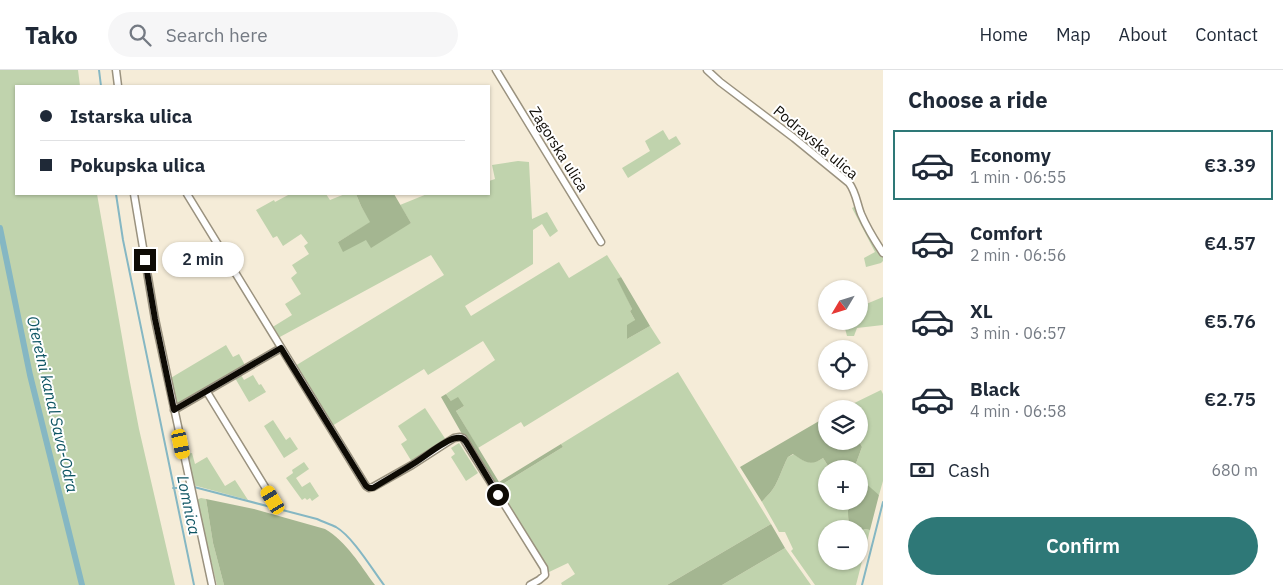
<!DOCTYPE html>
<html lang="en">
<head>
<meta charset="utf-8">
<style>
  body { margin:0; font-family:"IBM Plex Sans",sans-serif; background:#f6f6f7; color:#1f2937; height:100vh; display:flex; flex-direction:column; font-size:19px; white-space:nowrap }
  * { box-sizing:border-box; margin:0 }
  p { font-size:16px; color:#747a83 }
  .icon { flex:none; width:28px; height:28px; fill:none; stroke:currentColor; stroke-width:2; stroke-linecap:round; stroke-linejoin:round }
  .map { position:relative; flex:1; overflow:hidden }
  .drawer { display:flex; flex-direction:column; background:#fff; width:400px }
  .drawer>* { flex:none }
  .guide { position:absolute; left:15px; top:15px; width:475px; height:110px; border-radius:0px; box-shadow:0 1px 4px #0004; display:grid; align-content:center; height:110px; padding:0 25px; background:#fff }
  .needle { width:32px; rotate:232deg }
  .fabs { position:absolute; left:818px; top:210px; display:grid; gap:10px }
  .fabs a { display:grid; place-items:center; width:50px; height:50px; border-radius:50%; background:#fff; box-shadow:0 1px 4px #0004; font-size:25px }
  .end { position:absolute; width:22px; height:22px; margin:-11px; border:6px solid #0e0b05; background:#fff; box-shadow:0 0 0 2px #fff }
  .from { border-radius:50% }
  .bubble { position:absolute; height:35px; border-radius:18px; background:#fff; box-shadow:0 1px 4px #0004; font-size:16px; font-weight:600; line-height:35px; text-align:center }
  .car { position:absolute; width:15px; height:30px; margin:-15px -8px; border-radius:6px; box-shadow:0 0 4px 1px #0007; background:linear-gradient(#f5c518 24%,#345 0 40%,#f5c518 0 76%,#345 0 86%,#f5c518 0) }
  .guide b { display:flex; align-items:center; gap:18px; height:48px; font-size:19px }
  .guide b+b { border-top:1px solid #e0e1e3 }
  .guide i { width:12px; height:12px; background:#1f2937 }
  ul { padding:0; list-style:none }
  li { display:flex; align-items:center; gap:15px; height:70px; margin:0 10px 8px; padding:0 15px; border:2px solid transparent; border-radius:0px }
  li div { flex:1 }
  li b { display:block; font-size:19px }
  li em { font-style:normal; font-weight:600 }
  li.active { border-color:#2e7877 }
  li>.icon { width:45px; height:45px; stroke-width:1.5 }
  h2 { padding:0 25px; font-size:22px; line-height:60px }
  .pay { display:flex; align-items:center; gap:12px; height:55px; padding:0 25px; font-size:19px }
  .pay p { margin-inline-start:auto }
  .action { display:flex; gap:10px; margin-top:auto; padding:10px 25px }
  .action a { flex:1; height:58px; border-radius:30px; background:#2e7877; color:#fff; font-size:20px; font-weight:600; line-height:58px; text-align:center }
  header { display:flex; align-items:center; gap:30px; box-sizing:border-box; height:70px; padding:0 25px; background:#fff; border-bottom:1px solid #e0e1e3 }
  header strong { font-size:24px }
  nav { display:flex; gap:28px; margin-inline-start:auto; font-size:18px }
  .search { width:350px; height:45px; background:#f6f6f7; display:flex; align-items:center; gap:12px; box-sizing:border-box; padding:0 18px; border-radius:28px; color:#747a83; font-size:19px }
  main { display:flex; flex:1; min-height:0 }
  .map>svg:first-child { display:block }
</style>
</head>
<body>
<header>
<strong>Tako</strong>
<div class="search"><svg class="icon" aria-label="search" viewBox="0 0 24 24"><circle cx="10" cy="10" r="6"/><path d="M15 15l6 6"/></svg>Search here</div>
<nav><a>Home</a><a>Map</a><a>About</a><a>Contact</a></nav>
</header>
<main>
<div class="map">
<svg width="883" height="515" viewBox="0 0 883 515">
  <rect width="100%" height="100%" fill="#f5ecd8"/>
  <!-- green -->
  <path fill="#c0d3ad" d="M0 0H78L80 16H16V124H97L129 307 139 359 175 515H0Z
    M663 60 669 70 676 66 681 74 628 108 622 98 650 81 645 71Z
    M518 91 529 92 532 149 547 142 558 161 550 167 542 154 533 160V194L465 236 471 246 559 192 569 208 607 185 621 207 618 209 632 239 630 241 635 250 627 269 650 256 661 273 524 357 521 352 478 378 456 341 464 336 451 331 446 324 495 290 483 271 428 305 424 299 332 356 295 296 444 205 431 185 278 268 271 258 292 245 285 234 301 224 291 208 297 203 292 195 309 184 304 176 308 173 301 164 283 176 277 166 273 168 256 140 274 130 275 132 290 124H326L330 130 345 124H356L361 136 371 152 338 172 366 170 411 153 400 135 427 124H489V111L495 109 492 95Z
    M856 136 883 186V191L881 193 866 197 864 188 875 182 852 138Z
    M883 227V255L857 258 854 266H847L843 251H859V237Z
    M226 275 233 287 239 284 246 297 180 334 177 333 169 309Z
    M678 302 771 454 667 515H562L561 513 575 504 568 493 547 503 496 418 563 377 561 374Z
    M241 305 244 310 253 305 259 315 261 314 266 322 249 332 235 308Z
    M881 320 883 324V411L879 425C870 419 859 411 859 399H857L855 396 862 377 859 371V339H842Z
    M425 338 446 370 412 392 401 374 407 370 398 356Z
    M273 350 286 370 290 367 298 379 284 388 264 356Z
    M459 373 478 403 466 411 451 387 455 384 451 378Z
    M192 383 195 394 207 387 225 416 235 410 248 430 193 415 186 384Z
    M794 384C804 392 812 396 823 388L830 399H826V431H852L854 435 848 440 849 455 852 459H826V491H859V462L865 459 870 460 856 515H815L791 481 793 479 785 462H779L762 432C764 429 767 426 770 423 778 414 782 398 788 387Z
    M304 392 309 399 296 408 302 417 310 412 319 426 312 431 310 428 307 430 305 428 302 430 286 408 293 403 292 400Z
    M201 428 206 429 213 473 224 515H217L196 430Z
    M785 478 811 515H722Z"/>
  <!-- forest -->
  <path fill="#a4b691" d="M356 124H394L411 153 371 178 366 170 343 182 338 172 370 152 361 136Z
    M621 207 650 256 627 269V255L635 250 630 241 632 239 617 209Z
    M446 324 451 331 458 327 464 336 456 341 499 412 561 374 563 377 496 418 467 370 462 364 441 327Z
    M826 347V371H859L862 377 855 396 857 399H830L823 388C810 397 805 392 793 384L788 387C782 398 778 414 770 423 767 426 764 429 762 432L740 397Z
    M859 403 863 411 879 425 870 460 865 459 859 462V459H852C848 453 848 446 848 440L854 435 852 431H859Z
    M206 429 254 439 325 459C347 472 360 495 375 515H224L213 473Z
    M771 454 785 478 722 515H667Z"/>
  <g fill="none" stroke-linecap="round" stroke-linejoin="round">
    <!-- stream -->
    <path stroke="#85b7c3" stroke-width="2" d="M99 0 101 16
      M116 124 123 170 194 515
      M194 417 317 449C323 452 330 454 336 457 353 467 372 499 384 515
      M173 418H186
      M862 515 883 432"/>
    <!-- canal -->
    <path stroke="#85b7c3" stroke-width="6" d="M0 158 30 305 82 515"/>
    <!-- minor casing -->
    <g stroke="#9a927f" stroke-width="9">
      <path id="minor" d="M116 0 118 16
        M496 0 601 172
        M707 0 720 12 794 68 849 113C856 122 857 134 861 144 867 158 875 171 883 183
        M134 124 155 249 212 515
        M187 124 366 416 369 418 373 417 412 395 446 373 454 368 460 367 463 368 544 498 545 505 539 510 530 515
        M207 322 273 430
        M174 340 281 278"/>
    </g>
    <!-- minor -->
    <use href="#minor" stroke="#fff" stroke-width="6"/>
  </g>
  <g fill="none" stroke-linecap="round" stroke-linejoin="round">
    <!-- route -->
    <path stroke="#0e0b05" stroke-width="6" d="M145 190 155 249 174 340 281 278 366 416 369 418H373C386 410 400 402 413 394 425 387 444 370 456 368 461 367 463 368 466 372L498 425"/>
  </g>
  <g text-anchor="middle" dominant-baseline="central" stroke-width="4" stroke-linejoin="round" paint-order="stroke">
    <!-- street labels -->
    <g font-size="15" fill="#0e0b05" stroke="#fff">
      <text transform="translate(816 72) rotate(40)">Podravska ulica</text>
      <text transform="translate(559 79) rotate(58)">Zagorska ulica</text>
    </g>
    <!-- water labels -->
    <g font-size="16" font-style="italic" fill="#0e5563" stroke="#fff">
      <text transform="translate(53 334) rotate(77)">Oteretni kanal Sava-Odra</text>
      <text transform="translate(189 435) rotate(78)">Lomnica</text>
    </g>
  </g>
</svg>
<div class="fabs">
<a><svg class="needle" viewBox="-14 -14 28 28"><path d="M0-13l5 13h-10z" fill="#e53935"/><path d="M0 13l5-13h-10z" fill="#747a83"/></svg></a>
<a><svg class="icon" aria-label="locate" viewBox="0 0 24 24"><circle cx="12" cy="12" r="6"/><path d="M12 2v4M12 18v4M2 12h4M18 12h4"/></svg></a>
<a><svg class="icon" aria-label="layers" viewBox="0 0 24 24"><path d="M12 4l9 5-9 5-9-5zM3 14l9 5 9-5"/></svg></a>
<a>+</a>
<a>−</a>
</div>
<i class="end from" style="left:498px;top:425px"></i>
<i class="end" style="left:145px;top:190px"></i>
<div class="bubble" style="left:162px;top:172px;width:82px">2 min</div>
<i class="car" style="left:181px;top:374px;rotate:168deg"></i>
<i class="car" style="left:273px;top:430px;rotate:329deg"></i>
<div class="guide">
<b><i class="from"></i>Istarska ulica</b>
<b><i></i>Pokupska ulica</b>
</div>
</div>
<section class="drawer">
<h2>Choose a ride</h2>
<ul>
<li class="active"><svg class="icon" aria-label="car" viewBox="0 0 24 24"><path d="M5 17H2v-5l4-1 3-4h7l3 4 3 1v5h-3M9 17h6M6 11h13"/><circle cx="7" cy="17" r="2"/><circle cx="17" cy="17" r="2"/></svg><div><b>Economy</b><p>1 min · 06:55</p></div><em>€3.39</em></li>
<li><svg class="icon" aria-label="car" viewBox="0 0 24 24"><path d="M5 17H2v-5l4-1 3-4h7l3 4 3 1v5h-3M9 17h6M6 11h13"/><circle cx="7" cy="17" r="2"/><circle cx="17" cy="17" r="2"/></svg><div><b>Comfort</b><p>2 min · 06:56</p></div><em>€4.57</em></li>
<li><svg class="icon" aria-label="car" viewBox="0 0 24 24"><path d="M5 17H2v-5l4-1 3-4h7l3 4 3 1v5h-3M9 17h6M6 11h13"/><circle cx="7" cy="17" r="2"/><circle cx="17" cy="17" r="2"/></svg><div><b>XL</b><p>3 min · 06:57</p></div><em>€5.76</em></li>
<li><svg class="icon" aria-label="car" viewBox="0 0 24 24"><path d="M5 17H2v-5l4-1 3-4h7l3 4 3 1v5h-3M9 17h6M6 11h13"/><circle cx="7" cy="17" r="2"/><circle cx="17" cy="17" r="2"/></svg><div><b>Black</b><p>4 min · 06:58</p></div><em>€2.75</em></li>
</ul>
<div class="pay"><svg class="icon" aria-label="cash" viewBox="0 0 24 24"><path d="M3 7h18v10H3z"/><circle cx="12" cy="12" r="2"/></svg>Cash<p>680 m</p></div>
<div class="action"><a>Confirm</a></div>
</section>
</main>
</body>
</html>
